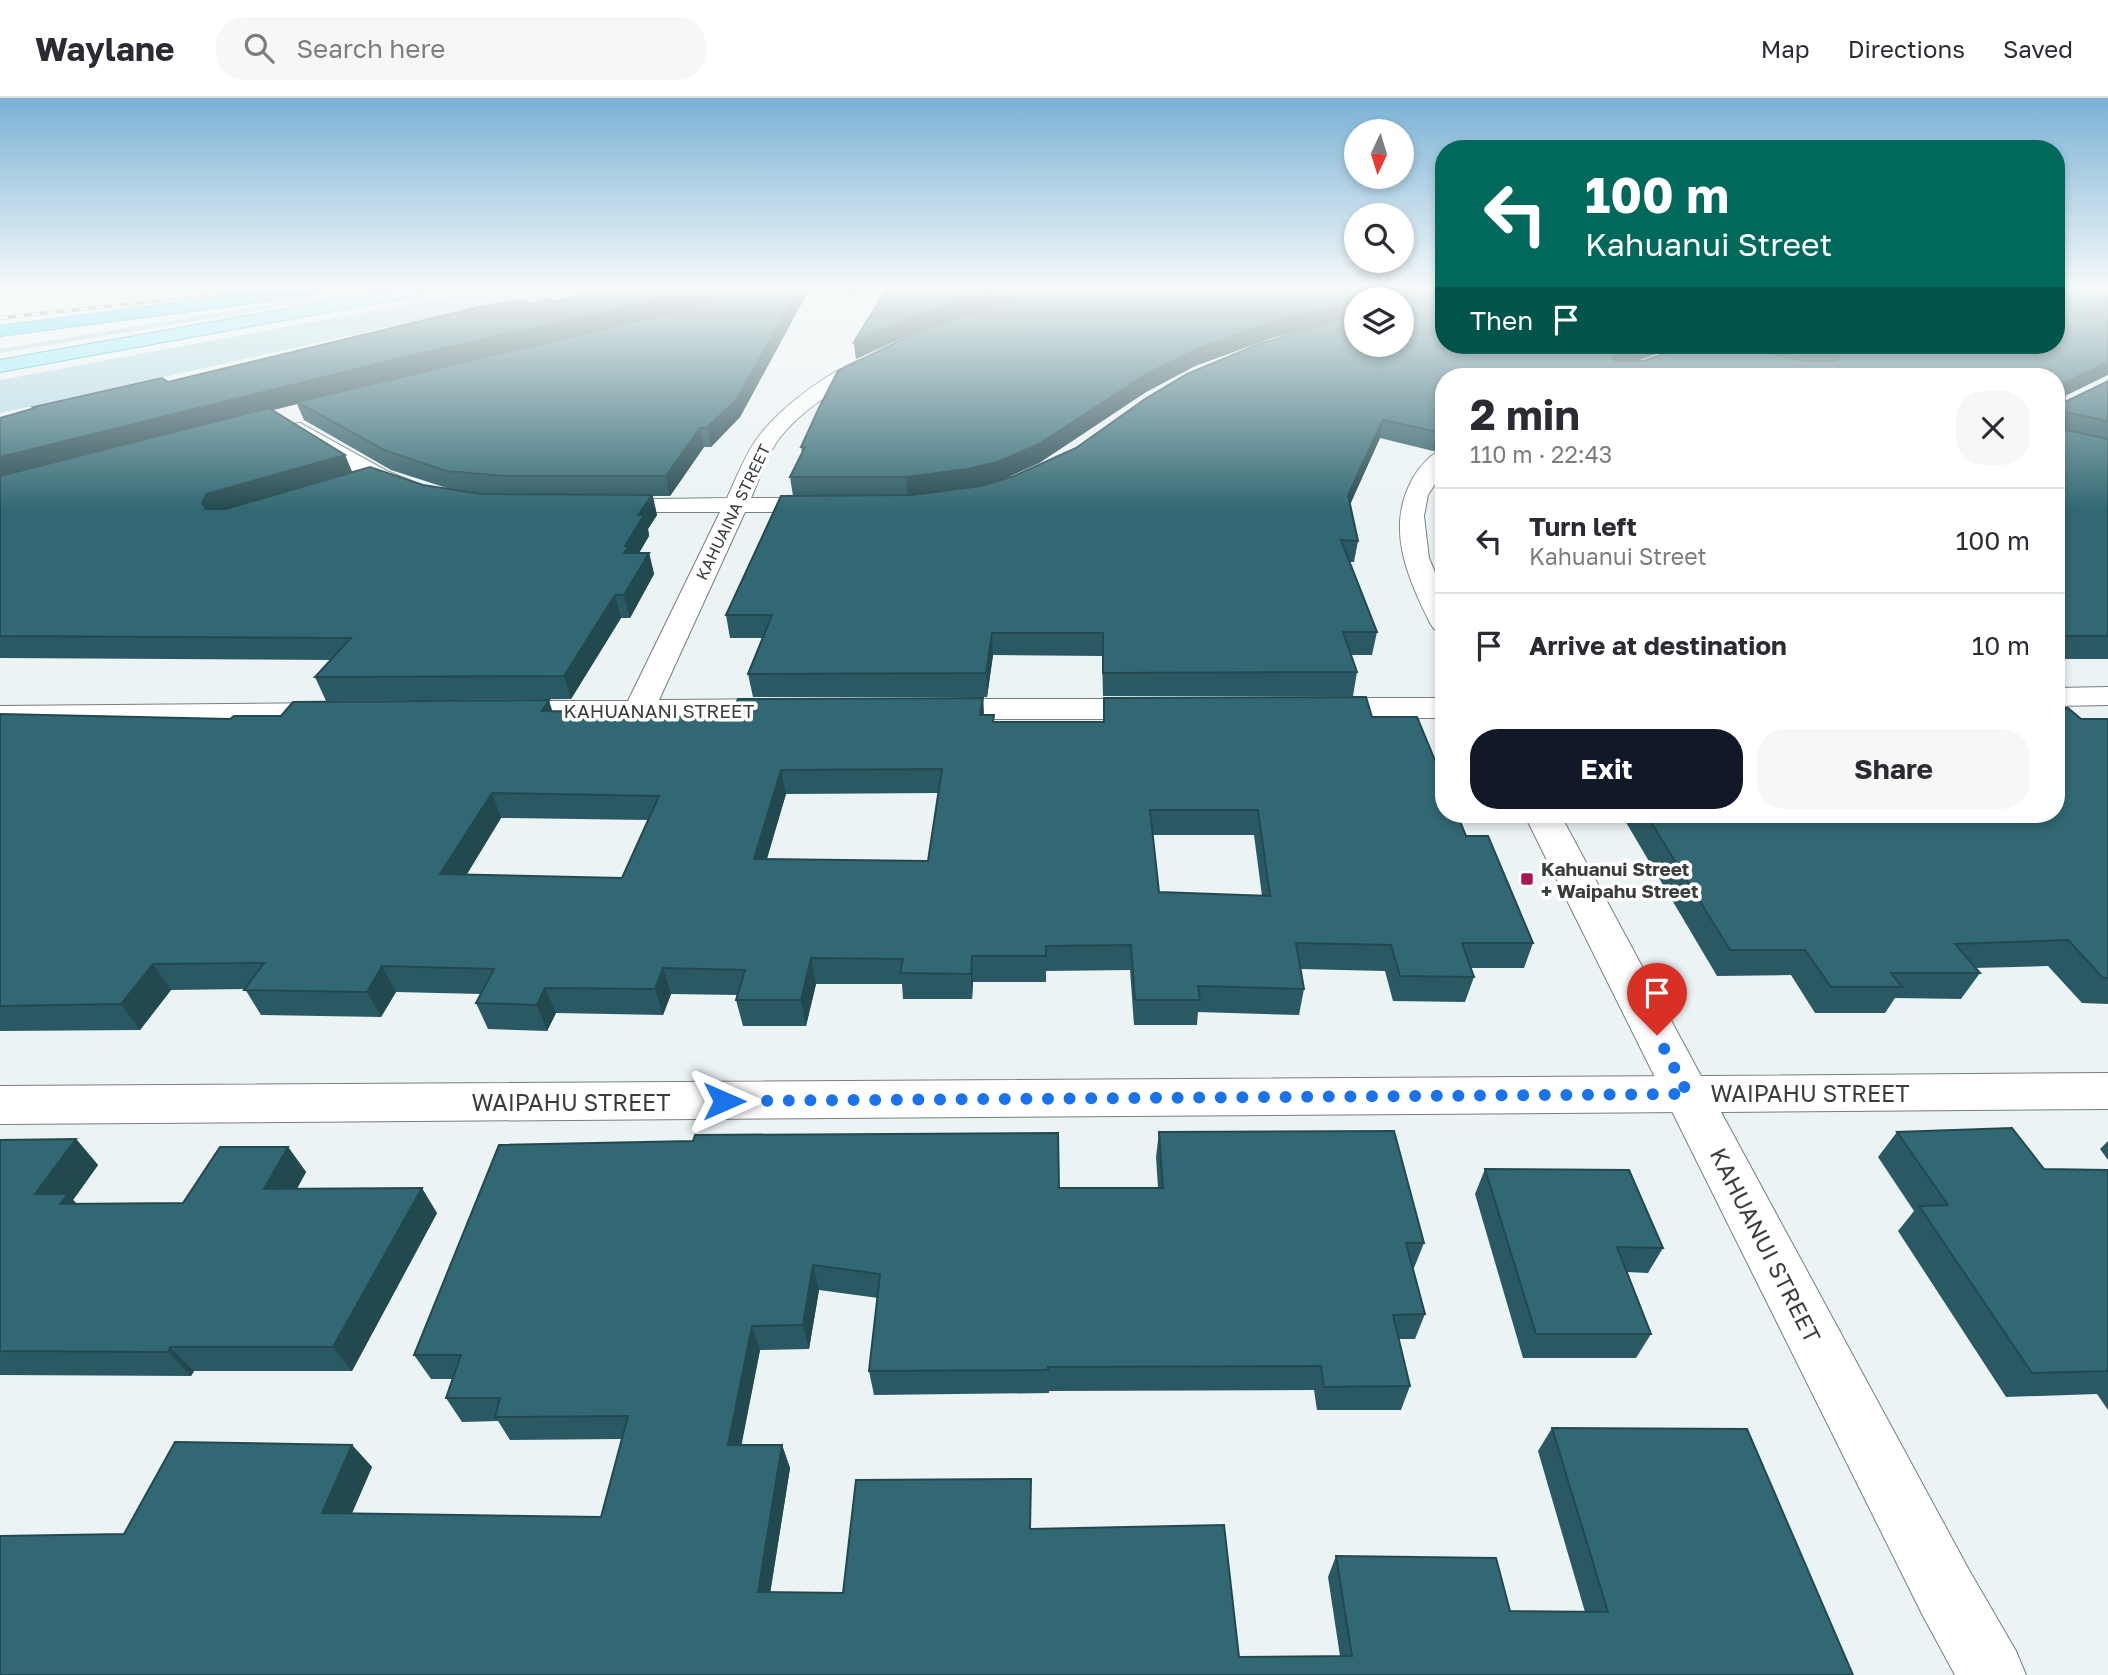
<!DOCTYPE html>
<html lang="en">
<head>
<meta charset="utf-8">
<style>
	:root { --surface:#fff; --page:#f7f7f7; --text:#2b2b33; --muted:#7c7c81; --line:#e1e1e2; --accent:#111827 }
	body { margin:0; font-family:"Golos Text",sans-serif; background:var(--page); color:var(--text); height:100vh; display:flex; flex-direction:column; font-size:26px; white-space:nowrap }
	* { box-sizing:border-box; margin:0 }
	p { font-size:23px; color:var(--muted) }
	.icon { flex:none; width:38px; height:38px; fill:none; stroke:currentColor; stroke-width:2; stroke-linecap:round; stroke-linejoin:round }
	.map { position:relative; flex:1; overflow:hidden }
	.drawer { position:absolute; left:1435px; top:270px; width:630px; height:455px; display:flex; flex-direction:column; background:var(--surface); border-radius:28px; box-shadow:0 4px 10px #0003 }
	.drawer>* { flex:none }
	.hud { position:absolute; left:1435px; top:42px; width:630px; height:214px; border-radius:28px; box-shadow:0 4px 10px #0003; background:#00695c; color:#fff; overflow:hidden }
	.needle { width:46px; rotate:184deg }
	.tools { position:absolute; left:1344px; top:21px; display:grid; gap:14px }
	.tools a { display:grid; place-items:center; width:70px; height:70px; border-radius:50%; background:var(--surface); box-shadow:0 4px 10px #0003; font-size:35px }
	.pin { position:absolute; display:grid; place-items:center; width:60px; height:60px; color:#fff; margin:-72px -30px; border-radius:50% 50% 50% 0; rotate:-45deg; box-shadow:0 0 7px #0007 }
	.pin .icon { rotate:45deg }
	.me { position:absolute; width:77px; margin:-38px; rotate:90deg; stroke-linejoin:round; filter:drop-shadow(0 0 5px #0008) }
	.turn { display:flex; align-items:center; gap:24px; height:147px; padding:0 35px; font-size:32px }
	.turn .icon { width:91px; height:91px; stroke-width:2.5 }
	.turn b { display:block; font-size:49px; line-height:60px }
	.then { display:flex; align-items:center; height:66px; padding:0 35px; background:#0003; gap:14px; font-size:26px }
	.round { display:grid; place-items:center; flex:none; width:74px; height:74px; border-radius:28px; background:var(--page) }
	.head { display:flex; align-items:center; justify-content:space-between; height:119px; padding:0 35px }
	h1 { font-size:42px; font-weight:700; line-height:52px }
	.button { display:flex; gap:14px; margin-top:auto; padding:14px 35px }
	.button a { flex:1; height:80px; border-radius:28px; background:var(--accent); color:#fff; font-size:28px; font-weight:700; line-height:80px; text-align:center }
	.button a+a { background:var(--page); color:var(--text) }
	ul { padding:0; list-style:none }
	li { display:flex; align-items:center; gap:21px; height:105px; padding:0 35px; border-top:2px solid var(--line) }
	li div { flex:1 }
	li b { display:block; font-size:26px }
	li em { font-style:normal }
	header { display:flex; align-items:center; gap:42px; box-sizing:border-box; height:98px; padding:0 35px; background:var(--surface); border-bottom:2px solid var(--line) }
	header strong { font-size:33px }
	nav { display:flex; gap:38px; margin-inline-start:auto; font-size:24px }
	.search { width:490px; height:63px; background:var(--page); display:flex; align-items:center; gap:18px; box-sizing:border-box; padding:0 24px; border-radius:28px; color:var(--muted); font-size:26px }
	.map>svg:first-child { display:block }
	.green { fill:#b0d7e0 }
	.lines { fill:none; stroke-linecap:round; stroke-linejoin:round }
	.street-casing { stroke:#777e80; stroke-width:2 }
	.secondary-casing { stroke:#777e80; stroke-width:2 }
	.primary-casing { stroke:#3fa3b6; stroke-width:2 }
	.highway-casing { stroke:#3fa3b6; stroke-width:2 }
	.street { fill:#fff; fill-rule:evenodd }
	.secondary { fill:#fff; fill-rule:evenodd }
	.primary { fill:#8ee9fa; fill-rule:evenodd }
	.highway { fill:#42daf6; fill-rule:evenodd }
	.rail-casing { stroke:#707576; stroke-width:3.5 }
	.rail { stroke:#fff; stroke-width:2.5; stroke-dasharray:8; stroke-linecap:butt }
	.wall { fill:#2b5963; fill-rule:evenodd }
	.shaded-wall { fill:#234950 }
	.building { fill:#326873; stroke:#234950; stroke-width:2; fill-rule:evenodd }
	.route { stroke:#1a73e8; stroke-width:12; stroke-dasharray:0 21.6 }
	.poi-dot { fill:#a81754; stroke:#fff; stroke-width:2.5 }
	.labels { text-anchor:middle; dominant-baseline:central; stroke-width:7; stroke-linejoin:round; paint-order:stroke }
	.far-street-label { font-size:16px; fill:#3a3d3e; stroke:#fff }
	.street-label { font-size:19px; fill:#3a3d3e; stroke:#fff }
	.poi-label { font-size:19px; font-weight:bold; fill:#3a3d3e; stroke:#fff; text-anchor:start }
	.near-street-label { font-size:23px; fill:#3a3d3e; stroke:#fff }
</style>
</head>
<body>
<header>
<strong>Waylane</strong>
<div class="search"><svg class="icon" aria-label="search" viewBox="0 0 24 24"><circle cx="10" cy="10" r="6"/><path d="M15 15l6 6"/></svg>Search here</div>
<nav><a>Map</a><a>Directions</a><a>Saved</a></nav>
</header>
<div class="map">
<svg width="2108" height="1577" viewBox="0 0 2108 1577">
	<rect width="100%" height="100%" fill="#ebf3f5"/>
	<path class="green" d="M 356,192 L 383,192 L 0,255 L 0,251 Z
		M 484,192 L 616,192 L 407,225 L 0,315 L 0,282 Z"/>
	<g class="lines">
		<defs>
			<path id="street" d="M 879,255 L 886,257 L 888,261 L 886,265 C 847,285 802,308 776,345 C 766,361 759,382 751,400 L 828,400 L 837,402 L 840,407 L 837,412 L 828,414 L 745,414 L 659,602 L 785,601 L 796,604 L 801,611 L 796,618 L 785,621 L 499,623 L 488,620 L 483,613 L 488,606 L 499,603 L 628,603 L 720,414 L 601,414 L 592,412 L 589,407 L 592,402 L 727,400 C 736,381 744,359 756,342 C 781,307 838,266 879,255 Z
				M 300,325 L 387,373 L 421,387 L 425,392 L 421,397 C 393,404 319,352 292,336 L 289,331 L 292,326 Z
				M 2108,589 L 2108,607 L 2056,608 L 2056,590 Z
				M 1318,600 L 1444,600 L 1444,620 L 1318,620 L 1307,617 L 1302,610 L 1307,603 Z
				M 930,601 L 1156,601 L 1167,604 L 1172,611 L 1167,618 L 1156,621 L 930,621 L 919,618 L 914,611 L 919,604 Z
				M 337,605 L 348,608 L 353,615 L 348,622 L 337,625 L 0,628 L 0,608 Z
				M 1688,978 L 1704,983 L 1711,996 L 1704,1009 L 1688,1014 L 0,1026 L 0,988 Z"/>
			<path id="secondary" d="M 1444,351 L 1444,372 L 1428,397 L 1424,418 L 1429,460 L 1444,496 L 1444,534 L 1434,531 L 1430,525 C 1407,478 1385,429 1413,380 C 1419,369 1431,355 1444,351 Z
				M 1524,716 L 1560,716 L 1701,978 L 2108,975 L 2108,1011 L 1721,1014 L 1969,1472 L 2016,1553 L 2026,1577 L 1955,1577 L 1923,1518 Z"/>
			<path id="primary" d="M 391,192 L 429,192 L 421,197 L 0,274 L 0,262 Z"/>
			<path id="highway" d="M 274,192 L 323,192 L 315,197 L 0,238 L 0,228 Z"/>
		</defs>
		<use href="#street" class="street-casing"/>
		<use href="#secondary" class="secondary-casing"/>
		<use href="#primary" class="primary-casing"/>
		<use href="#highway" class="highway-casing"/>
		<use href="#street" class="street"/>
		<use href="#secondary" class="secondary"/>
		<use href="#primary" class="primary"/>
		<use href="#highway" class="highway"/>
		<defs>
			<path id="rail" d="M 0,220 L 256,192"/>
		</defs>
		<use href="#rail" class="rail-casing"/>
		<use href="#rail" class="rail"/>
	</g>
	<path class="wall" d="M 742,192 L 809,192 L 740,319 L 711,349 L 704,349 L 670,398 L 653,398 L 657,417 L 648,431 L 649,438 L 639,455 L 649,455 L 654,476 L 630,520 L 621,520 L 571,601 L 326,603 L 315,579 L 331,562 L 0,560 L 0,320 L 34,311 L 33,309 L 168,284 L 529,206 ZM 297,306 L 304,322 L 391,372 L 450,391 L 352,374 L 345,357 L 272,312 Z
		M 847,192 L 860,192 L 856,197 Z
		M 886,192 L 1444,192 L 1444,247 L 1682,247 L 1635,263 L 1643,263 L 1690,247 L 2056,247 L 2108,192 L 2108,277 L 2065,298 L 2065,304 L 2108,283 L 2108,561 L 2056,561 L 2056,278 L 1444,278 L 1444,349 L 1433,353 L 1380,340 L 1350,406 L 1358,443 L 1354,464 L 1349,464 L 1377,534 L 1372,557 L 1351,557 L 1357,574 L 1353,598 L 1103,598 L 1102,558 L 993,557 L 987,599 L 753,599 L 748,576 L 763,540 L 730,540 L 726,517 L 793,398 L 790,379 L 802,355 L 801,349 L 999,206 L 915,234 L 856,261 L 854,244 ZM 1356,201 L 1402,201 L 1356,247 ZM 1323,227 L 1076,350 L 1014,378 L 999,383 L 1039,365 L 1146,294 L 1195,268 L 1275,239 Z
		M 1444,398 L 1444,420 L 1439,419 Z
		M 983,600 L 984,617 L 994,617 L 994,624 L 1103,624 L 1104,600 L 1372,619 L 1466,738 L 1533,845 L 1524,870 L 1471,870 L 1474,879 L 1465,904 L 1393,903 L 1385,873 L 1300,871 L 1304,891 L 1299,917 L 1198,914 L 1197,927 L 1134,927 L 1130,872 L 1046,873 L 1046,884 L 973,884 L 972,901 L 903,901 L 902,886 L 816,886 L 806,928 L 743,928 L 736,902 L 738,897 L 671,896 L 663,917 L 556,915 L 547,933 L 488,931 L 476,905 L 481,896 L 396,894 L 381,919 L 261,917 L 245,891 L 171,892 L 140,932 L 0,933 L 0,616 L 230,621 L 281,618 L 552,613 L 611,619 L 731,618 ZM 938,695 L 928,763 L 767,761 L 786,696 ZM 501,720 L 648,722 L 622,780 L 466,777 ZM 1152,737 L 1254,737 L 1262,798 L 1159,794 Z
		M 2081,621 L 2108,621 L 2108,906 L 2082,905 L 2048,868 L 1975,870 L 1980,875 L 1961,901 L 1895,900 L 1885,915 L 1815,915 L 1791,877 L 1717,878 L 1621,716 L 2056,716 Z
		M 1159,1034 L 1424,1145 L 1414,1170 L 1413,1170 L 1425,1216 L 1415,1241 L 1399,1241 L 1410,1288 L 1401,1312 L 1317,1312 L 1314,1292 L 1049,1293 L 1049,1295 L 874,1297 L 869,1273 L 878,1200 L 819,1192 L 809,1251 L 760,1252 L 741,1347 L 782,1347 L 790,1370 L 770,1495 L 843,1495 L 1031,1403 L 1031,1431 L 1239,1559 L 1340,1558 L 1328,1479 L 1336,1458 L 1510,1513 L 1585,1514 L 1538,1353 L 1552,1330 L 1853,1577 L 0,1577 L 124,1436 L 352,1347 L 372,1369 L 352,1415 L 601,1419 L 622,1341 L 510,1342 L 498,1323 L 462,1324 L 446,1300 L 453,1281 L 431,1281 L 414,1257 L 1059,1090 L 1158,1090 L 1156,1059 Z
		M 1897,1034 L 2044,1071 L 2108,1072 L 2108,1312 L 2097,1296 L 2006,1299 L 1898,1133 L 1914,1113 L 1878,1059 Z
		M 76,1041 L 98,1067 L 73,1102 L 77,1106 L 183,1105 L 288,1049 L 306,1074 L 297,1091 L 437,1115 L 352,1273 L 194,1273 L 191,1278 L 0,1277 L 0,1042 Z
		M 2108,1043 L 2108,1062 L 2100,1051 Z
		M 1485,1071 L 1663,1150 L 1648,1175 L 1627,1174 L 1651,1236 L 1636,1260 L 1523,1260 L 1475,1096 Z"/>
	<path class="shaded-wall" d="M 693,192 L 741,192 L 682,212 L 297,304 L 297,306 L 0,382 L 0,359 L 405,259 Z
		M 798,192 L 809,192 L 740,319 L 711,349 L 707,330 Z
		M 993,192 L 1058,192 L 1015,201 L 915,234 L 856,261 L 854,244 L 914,218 Z
		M 1404,192 L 1444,192 L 1444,194 L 1402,205 Z
		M 1356,203 L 1355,218 L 1275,239 L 1195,268 L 1146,294 L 1039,365 L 997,384 L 969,391 L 908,399 L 906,379 L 1146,276 L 1197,251 L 1276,223 Z
		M 1639,247 L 1682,247 L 1612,272 L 1612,261 L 1617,254 Z
		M 2108,264 L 2108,275 L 2107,277 L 2056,302 L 2064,285 Z
		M 1383,322 L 1380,340 L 1345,418 L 1348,397 Z
		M 700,330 L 704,349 L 670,398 L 666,378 Z
		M 1444,332 L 1444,349 L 1433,353 L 1437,334 Z
		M 345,357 L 353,376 L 212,425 L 202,405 L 206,396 Z
		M 652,397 L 657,417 L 648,431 L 649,438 L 633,465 L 624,455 L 625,448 L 638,417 Z
		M 649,455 L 654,476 L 630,520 L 624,497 Z
		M 615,497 L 621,520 L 571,601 L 564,578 Z
		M 992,535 L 993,557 L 987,599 L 986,575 Z
		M 983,600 L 984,624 L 980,617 Z
		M 549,602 L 556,625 L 542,613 Z
		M 781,672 L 786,696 L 759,786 L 754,761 Z
		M 492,695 L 501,720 L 452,801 L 440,776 Z
		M 972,858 L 973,884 L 972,901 L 971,876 Z
		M 811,860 L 816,886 L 806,928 L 801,902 Z
		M 153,866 L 171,892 L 140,932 L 121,906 Z
		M 382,868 L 396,894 L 381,919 L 367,894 Z
		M 663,870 L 671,896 L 663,917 L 655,891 Z
		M 545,890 L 556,915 L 547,933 L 537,907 Z
		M 76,1041 L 98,1067 L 73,1102 L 91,1121 L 35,1096 Z
		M 288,1049 L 306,1074 L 282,1116 L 264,1091 Z
		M 422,1090 L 437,1115 L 352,1273 L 333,1249 Z
		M 813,1167 L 819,1192 L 809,1251 L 803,1227 Z
		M 752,1228 L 760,1252 L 737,1370 L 728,1347 Z
		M 170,1249 L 194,1273 L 191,1278 L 168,1254 Z
		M 352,1347 L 372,1369 L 343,1436 L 322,1415 Z
		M 782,1347 L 790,1370 L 767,1515 L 758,1494 Z"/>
	<path class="building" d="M 602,192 L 693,192 L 679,197 L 405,259 L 0,359 L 0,320 L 35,310 L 33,309 L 162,280 L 168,284 L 483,208 L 523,203 L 529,206 L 549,201 L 554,204 Z
		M 742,192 L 798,192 L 737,301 L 707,330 L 700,330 L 666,378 L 506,378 L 446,373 L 384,352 L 297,304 L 692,210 Z
		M 886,192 L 993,192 L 914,218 L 854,244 Z
		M 1047,192 L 1404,192 L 1403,204 L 1444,194 L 1444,247 L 1639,247 L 1617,254 L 1612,261 L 1615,263 L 1643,263 L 1690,247 L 1737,247 L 1803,263 L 1836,263 L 1839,261 L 1834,254 L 1803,247 L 2056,247 L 2056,192 L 2108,192 L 2108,264 L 2064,285 L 2065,304 L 2108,283 L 2108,323 L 2065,314 L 2066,332 L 2108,341 L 2108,538 L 2056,538 L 2056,278 L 1444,278 L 1444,332 L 1437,334 L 1383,322 L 1348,397 L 1358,443 L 1341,442 L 1377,534 L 1343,534 L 1357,574 L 1103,575 L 1103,535 L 992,535 L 986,575 L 748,576 L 772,517 L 726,517 L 781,398 L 913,397 L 981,388 L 1014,378 L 1076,350 L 1145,301 L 1187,276 L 1259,246 L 1356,216 L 1356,247 L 1402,247 L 1402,201 L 1356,201 L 1356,203 L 1276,223 L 1197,251 L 1146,276 L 1039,346 L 997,364 L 968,371 L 906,379 L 790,379 L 805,349 L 801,349 L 819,310 L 838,273 L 915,235 L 1004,204 Z
		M 269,310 L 345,357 L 206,396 L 202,405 L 206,411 L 226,411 L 370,369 L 423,387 L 481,396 L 652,397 L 638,417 L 644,417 L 625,448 L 629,448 L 624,455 L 649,455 L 624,497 L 615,497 L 564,578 L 315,579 L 351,540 L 0,538 L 0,378 Z
		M 1366,599 L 1372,619 L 1417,619 L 1444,684 L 1444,716 L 1457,716 L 1466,738 L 1488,738 L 1533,845 L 1462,845 L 1474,879 L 1400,878 L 1391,847 L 1296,845 L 1304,891 L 1198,888 L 1200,902 L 1135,902 L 1131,847 L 1046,848 L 1046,858 L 972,858 L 971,876 L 900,875 L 903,861 L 811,860 L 801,902 L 736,902 L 745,872 L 663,870 L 655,891 L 545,890 L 537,907 L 476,905 L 494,871 L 382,868 L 367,894 L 244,892 L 264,865 L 153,866 L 121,906 L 0,908 L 0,616 L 230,621 L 234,618 L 281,618 L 293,604 L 549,602 L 542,613 L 609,614 L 606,619 L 731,618 L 738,601 L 983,600 L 980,617 L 994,617 L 993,624 L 1104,624 L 1104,600 ZM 942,671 L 928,763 L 754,761 L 781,672 ZM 492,695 L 659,698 L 622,780 L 440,776 ZM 1150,712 L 1258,712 L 1270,798 L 1159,794 Z
		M 2056,610 L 2068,610 L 2081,621 L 2108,621 L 2108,880 L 2103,880 L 2068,842 L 1955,846 L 1980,875 L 1891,875 L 1902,889 L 1831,889 L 1805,852 L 1730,852 L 1646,716 L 2056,716 Z
		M 2012,1030 L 2044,1071 L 2108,1072 L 2108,1273 L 2032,1275 L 1919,1108 L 1948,1107 L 1897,1034 Z
		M 1394,1033 L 1424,1145 L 1406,1145 L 1425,1216 L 1393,1217 L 1410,1288 L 1324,1289 L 1321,1268 L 1048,1269 L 1048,1272 L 869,1273 L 880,1176 L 813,1167 L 803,1227 L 752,1228 L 728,1347 L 782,1347 L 758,1494 L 843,1495 L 856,1382 L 1031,1381 L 1030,1431 L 1224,1427 L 1239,1559 L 1352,1558 L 1336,1458 L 1496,1460 L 1510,1513 L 1608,1514 L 1552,1330 L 1747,1331 L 1853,1577 L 0,1577 L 0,1438 L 124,1436 L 175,1344 L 352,1347 L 322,1415 L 601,1419 L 628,1318 L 495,1319 L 500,1300 L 446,1300 L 461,1257 L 414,1257 L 499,1047 L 693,1043 L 695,1037 L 1058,1035 L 1059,1090 L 1163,1090 L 1159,1034 Z
		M 76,1041 L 35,1096 L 68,1096 L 60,1106 L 183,1105 L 220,1049 L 288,1049 L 264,1091 L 422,1090 L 333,1249 L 170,1249 L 168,1254 L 0,1253 L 0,1042 Z
		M 1485,1071 L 1629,1072 L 1663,1150 L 1617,1149 L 1651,1236 L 1536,1236 Z"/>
	<linearGradient id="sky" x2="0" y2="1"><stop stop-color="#7ab1d5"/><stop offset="0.46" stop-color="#f6fafa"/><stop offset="1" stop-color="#f6fafa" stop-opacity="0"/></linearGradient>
	<rect width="2108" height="413" fill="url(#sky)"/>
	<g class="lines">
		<path class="route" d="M 724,1003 L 1688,996 L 1657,937"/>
	</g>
	<rect class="poi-dot" x="1520" y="774" width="14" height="14" rx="3.5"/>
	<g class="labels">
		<g class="far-street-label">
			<text transform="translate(733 414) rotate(-64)">KAHUAINA STREET</text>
		</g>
		<g class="street-label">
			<text x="659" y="612">KAHUANANI STREET</text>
		</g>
		<g class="poi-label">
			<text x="1541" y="770">Kahuanui Street<tspan x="1541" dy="22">+ Waipahu Street</tspan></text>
		</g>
		<g class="near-street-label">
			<text x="1810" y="995">WAIPAHU STREET</text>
			<text x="571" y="1004">WAIPAHU STREET</text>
			<text transform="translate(1766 1147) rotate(63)">KAHUANUI STREET</text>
		</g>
	</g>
</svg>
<div class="tools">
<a><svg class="needle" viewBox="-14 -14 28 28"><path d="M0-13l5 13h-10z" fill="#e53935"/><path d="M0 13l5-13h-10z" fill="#7c7c81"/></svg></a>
<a><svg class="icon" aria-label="search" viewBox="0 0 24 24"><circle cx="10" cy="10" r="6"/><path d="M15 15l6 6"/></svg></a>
<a><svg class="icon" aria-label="layers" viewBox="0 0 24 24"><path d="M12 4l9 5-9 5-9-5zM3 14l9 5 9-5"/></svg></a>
</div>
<div class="pin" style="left:1657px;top:937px;background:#d93025"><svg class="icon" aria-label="arrive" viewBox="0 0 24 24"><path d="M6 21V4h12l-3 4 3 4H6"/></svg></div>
<svg class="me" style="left:724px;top:1003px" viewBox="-20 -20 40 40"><path d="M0-17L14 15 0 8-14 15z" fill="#1a73e8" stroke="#fff" stroke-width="4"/></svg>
<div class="hud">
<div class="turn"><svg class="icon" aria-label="left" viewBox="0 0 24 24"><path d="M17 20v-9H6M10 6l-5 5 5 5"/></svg><div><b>100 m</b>Kahuanui Street</div></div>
<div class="then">Then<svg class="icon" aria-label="arrive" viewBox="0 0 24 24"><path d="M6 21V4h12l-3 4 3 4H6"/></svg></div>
</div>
<section class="drawer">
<div class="head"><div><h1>2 min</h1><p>110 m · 22:43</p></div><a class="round"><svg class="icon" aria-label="close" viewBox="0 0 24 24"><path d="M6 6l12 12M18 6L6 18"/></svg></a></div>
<ul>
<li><svg class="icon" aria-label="left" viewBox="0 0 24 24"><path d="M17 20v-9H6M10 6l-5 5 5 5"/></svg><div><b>Turn left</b><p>Kahuanui Street</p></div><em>100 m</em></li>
<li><svg class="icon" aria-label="arrive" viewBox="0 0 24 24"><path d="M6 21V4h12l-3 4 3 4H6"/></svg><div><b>Arrive at destination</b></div><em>10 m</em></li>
</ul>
<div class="button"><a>Exit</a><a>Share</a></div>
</section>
</div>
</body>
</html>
